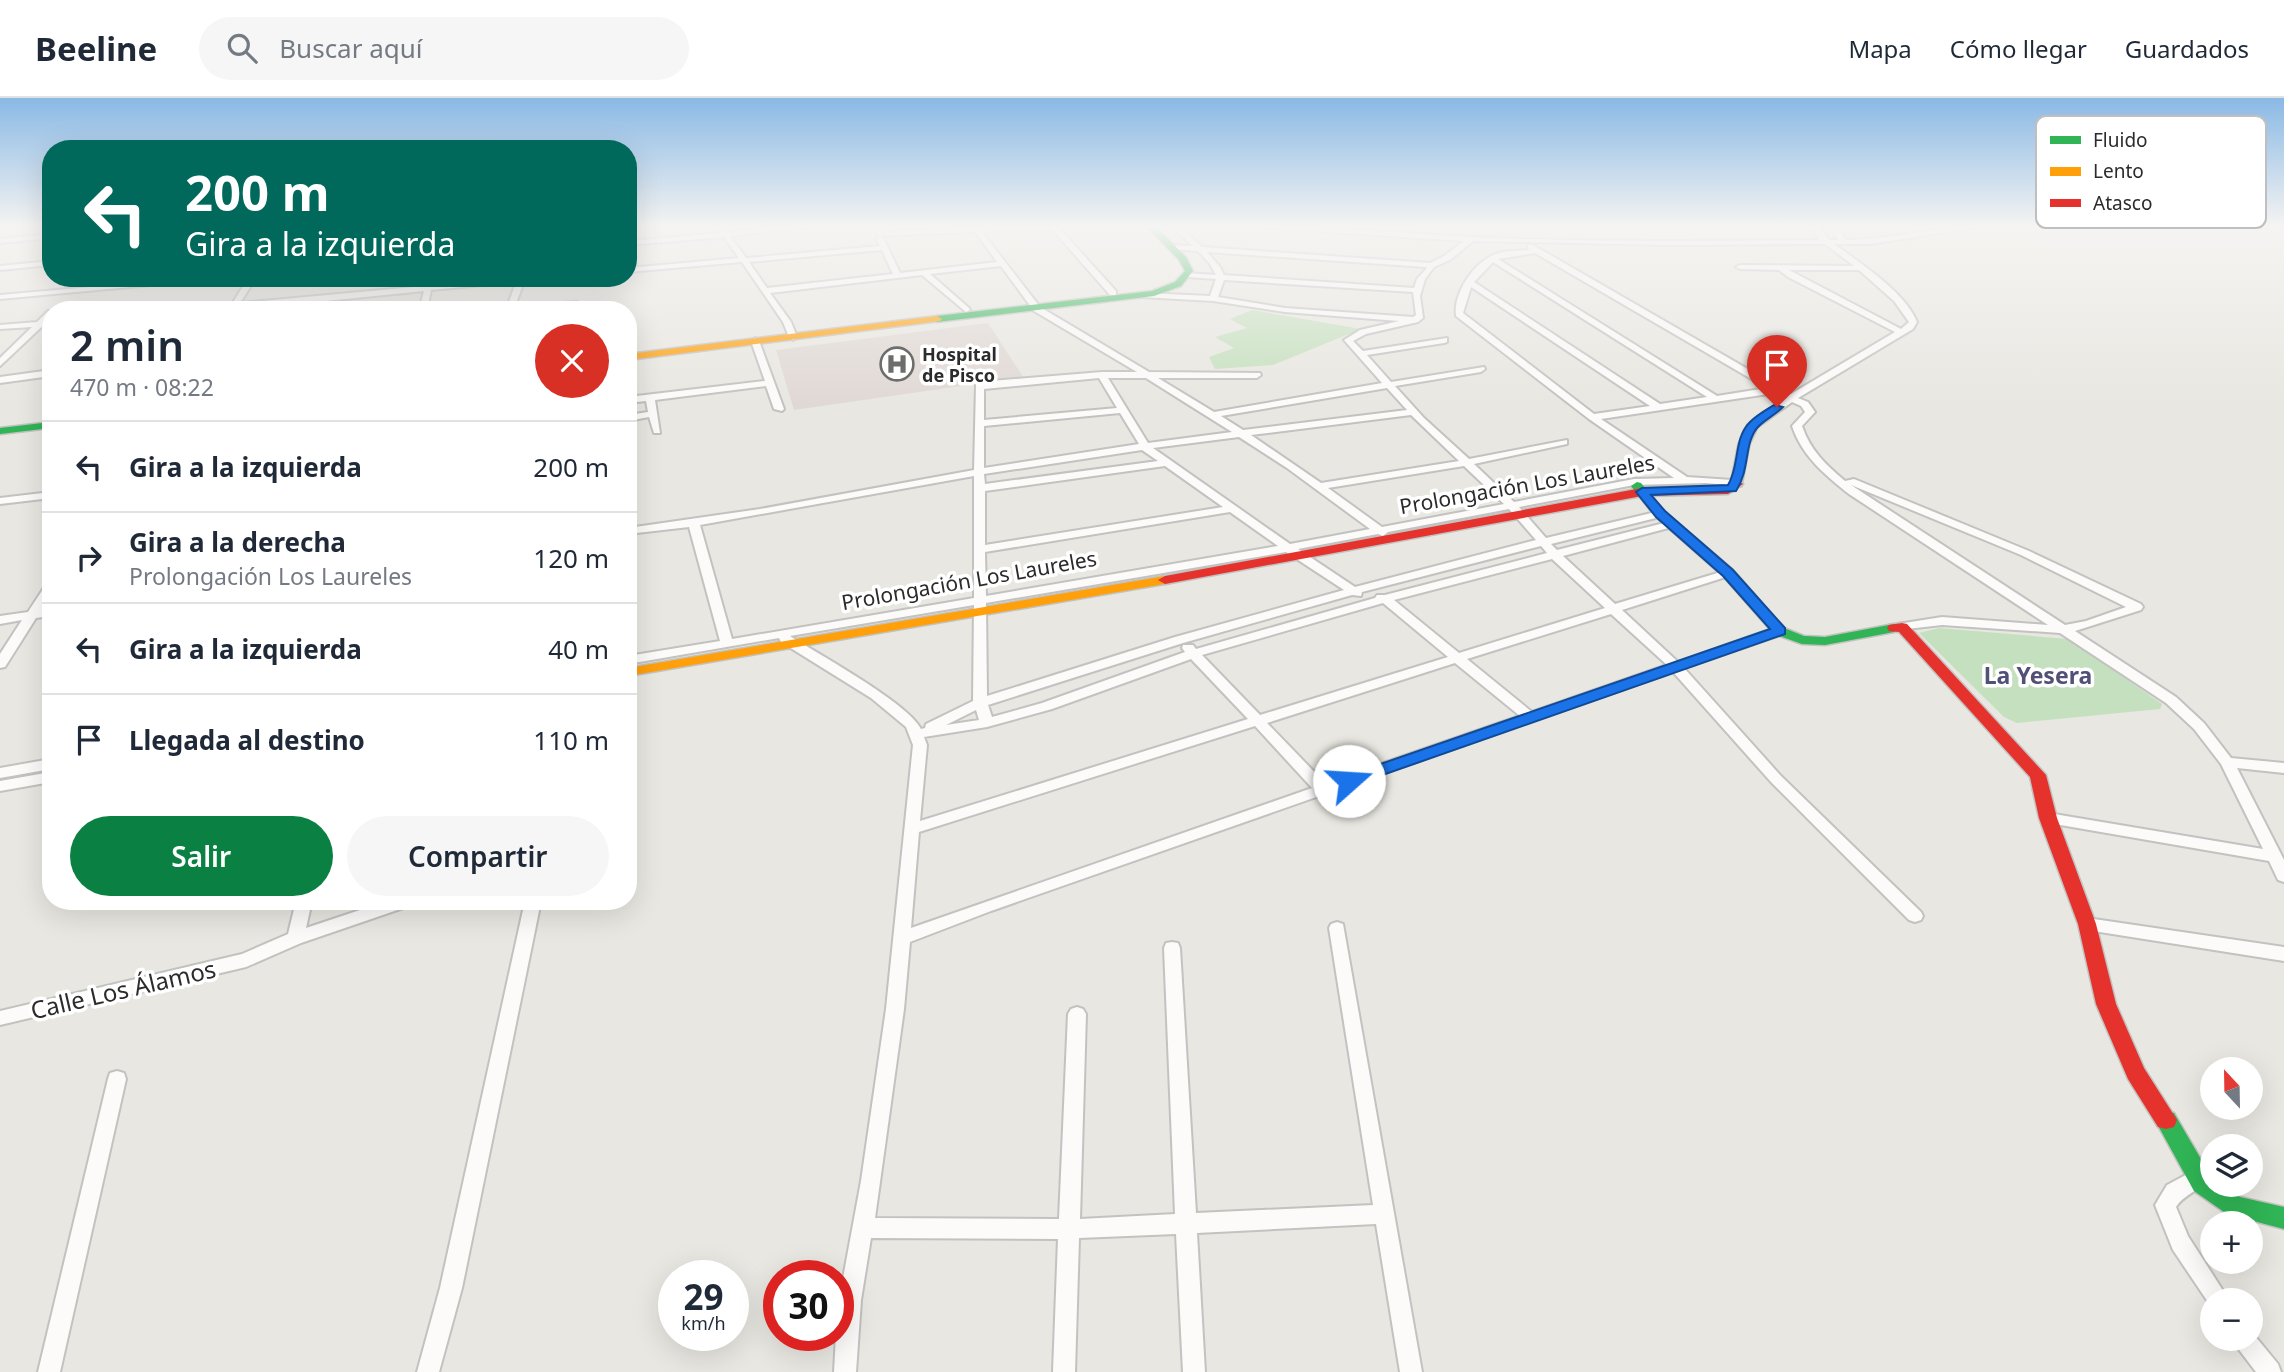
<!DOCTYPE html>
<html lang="es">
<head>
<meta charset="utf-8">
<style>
	:root { --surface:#fff; --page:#f6f6f7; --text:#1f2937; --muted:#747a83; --line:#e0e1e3; --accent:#0b8043 }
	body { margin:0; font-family:"Noto Sans",sans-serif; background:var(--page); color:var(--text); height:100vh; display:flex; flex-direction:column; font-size:26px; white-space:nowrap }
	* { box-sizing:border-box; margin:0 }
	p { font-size:23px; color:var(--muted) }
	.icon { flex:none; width:38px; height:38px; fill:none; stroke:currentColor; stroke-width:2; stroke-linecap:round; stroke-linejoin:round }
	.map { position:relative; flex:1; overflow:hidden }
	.details { position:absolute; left:42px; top:203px; width:595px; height:609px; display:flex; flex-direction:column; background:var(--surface); border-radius:28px; box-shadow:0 7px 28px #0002 }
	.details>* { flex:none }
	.guide { position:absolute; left:42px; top:42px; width:595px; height:147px; border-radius:28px; box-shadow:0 7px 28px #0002; background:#00695c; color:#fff; overflow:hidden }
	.needle { width:46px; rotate:338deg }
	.buttons { position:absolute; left:2200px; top:959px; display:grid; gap:14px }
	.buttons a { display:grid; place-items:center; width:63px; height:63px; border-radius:50%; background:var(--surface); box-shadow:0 7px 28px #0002; font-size:35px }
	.speed { position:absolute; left:658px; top:1162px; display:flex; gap:14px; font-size:35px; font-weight:700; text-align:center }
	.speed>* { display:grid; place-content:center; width:91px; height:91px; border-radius:50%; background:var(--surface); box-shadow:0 7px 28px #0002; line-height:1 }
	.speed small { font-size:18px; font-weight:400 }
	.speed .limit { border:10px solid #d22; background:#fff; color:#111 }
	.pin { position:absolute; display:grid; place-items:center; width:60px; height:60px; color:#fff; margin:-72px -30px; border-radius:50% 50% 50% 0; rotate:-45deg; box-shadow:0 0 7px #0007 }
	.pin .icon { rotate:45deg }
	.me { position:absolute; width:77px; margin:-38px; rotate:71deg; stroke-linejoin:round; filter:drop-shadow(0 0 5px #0008) }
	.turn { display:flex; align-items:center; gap:24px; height:147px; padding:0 28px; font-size:32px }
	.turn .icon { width:91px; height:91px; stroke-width:2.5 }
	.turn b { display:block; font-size:49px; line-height:60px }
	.round { display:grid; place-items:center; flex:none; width:74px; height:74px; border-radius:37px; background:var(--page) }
	.summary { display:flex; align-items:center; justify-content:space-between; height:119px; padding:0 28px }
	h1 { font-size:42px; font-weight:600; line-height:52px }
	.primary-button { display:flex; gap:14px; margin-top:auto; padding:14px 28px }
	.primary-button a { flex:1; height:80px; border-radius:42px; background:var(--accent); color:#fff; font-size:28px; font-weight:600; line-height:80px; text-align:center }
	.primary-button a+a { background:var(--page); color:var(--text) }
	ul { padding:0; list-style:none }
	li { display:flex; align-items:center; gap:21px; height:91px; padding:0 28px; border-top:2px solid var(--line) }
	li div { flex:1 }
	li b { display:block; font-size:26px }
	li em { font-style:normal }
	header { display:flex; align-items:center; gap:42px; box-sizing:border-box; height:98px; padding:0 35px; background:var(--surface); border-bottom:2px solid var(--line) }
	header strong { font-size:33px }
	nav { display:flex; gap:38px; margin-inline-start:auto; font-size:24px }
	.search { width:490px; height:63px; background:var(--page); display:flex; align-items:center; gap:18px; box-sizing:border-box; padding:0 24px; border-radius:38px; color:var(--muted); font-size:26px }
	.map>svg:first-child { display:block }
	.medical { fill:#e0d8d4 }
	.green { fill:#c5e0be }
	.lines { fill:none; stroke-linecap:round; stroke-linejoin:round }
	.street-casing { stroke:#c2c2c1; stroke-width:4 }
	.fast-casing { stroke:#c2c2c1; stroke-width:3 }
	.slow-casing { stroke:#c2c2c1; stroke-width:3 }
	.jam-casing { stroke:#c2c2c1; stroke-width:3 }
	.street { fill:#fcfbfa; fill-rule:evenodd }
	.fast { fill:#30b455; fill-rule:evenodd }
	.slow { fill:#ff9f0a; fill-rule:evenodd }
	.jam { fill:#e5322d; fill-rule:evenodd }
	.route { fill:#1a73e8; stroke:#114b97; stroke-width:2 }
	.labels { text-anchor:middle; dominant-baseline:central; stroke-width:7; stroke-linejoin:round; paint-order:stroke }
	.far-poi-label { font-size:18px; font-weight:bold; fill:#2b2b2b; stroke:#fff; text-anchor:start }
	.street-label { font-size:21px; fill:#2b2b2b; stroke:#fff }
	.neighbourhood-label { font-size:23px; font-weight:bold; fill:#515076; stroke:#fff }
	.near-street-label { font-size:24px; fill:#2b2b2b; stroke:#fff }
	.key { fill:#fff; stroke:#bfbfbf; stroke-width:2 }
	.key-label { font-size:19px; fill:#2b2b2b }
</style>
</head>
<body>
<header>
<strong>Beeline</strong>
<div class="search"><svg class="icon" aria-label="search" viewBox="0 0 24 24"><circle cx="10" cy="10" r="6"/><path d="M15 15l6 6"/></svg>Buscar aquí</div>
<nav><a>Mapa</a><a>Cómo llegar</a><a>Guardados</a></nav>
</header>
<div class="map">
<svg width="2284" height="1274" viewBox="0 0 2284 1274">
	<rect width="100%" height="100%" fill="#e8e7e1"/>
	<path class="medical" d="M 988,225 L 1023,279 L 794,312 L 776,252 Z"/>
	<path class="green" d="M 1252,212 L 1361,231 L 1273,267 L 1215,271 L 1209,259 L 1234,250 L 1215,239 L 1247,230 L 1230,221 Z
		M 1939,530 L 2068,541 L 2162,606 L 2160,611 L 2017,625 L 2004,619 L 1919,535 Z"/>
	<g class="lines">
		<defs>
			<path id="street" d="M 716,127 L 723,127 L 727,134 L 801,127 L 832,127 L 730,138 L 746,160 L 880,148 L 876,141 L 883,139 L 900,175 L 997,164 L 975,134 L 879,138 L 872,127 L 879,127 L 882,134 L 976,129 L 1095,127 L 1059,130 L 1116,193 L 1116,197 L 1110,197 L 1052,131 L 982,134 L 1040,209 L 1149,274 L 1260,275 L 1261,277 L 1257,280 L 1158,280 L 1214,314 L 1382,285 L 1344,242 L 1360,232 L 1399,223 L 1285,214 L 1213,203 L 1142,199 L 1141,197 L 1145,195 L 1210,198 L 1216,181 L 1187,179 L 1183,177 L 1187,175 L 1216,177 L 1210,166 L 1198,153 L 1169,151 L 1172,147 L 1193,148 L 1171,127 L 1178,127 L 1202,149 L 1430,165 L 1444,158 L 1464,143 L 1221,127 C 1311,127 1402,136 1491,140 C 1601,144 1711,143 1820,142 L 1810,127 L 1817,127 L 1829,142 L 1838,142 L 1829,127 L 1836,127 L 1846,142 C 1894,142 1942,127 1990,127 L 1871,146 L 1834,146 C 1860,165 1905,194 1917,224 L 1913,231 L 1798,300 L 1808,304 L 1815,314 L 1802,328 C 1810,352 1826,367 1845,383 L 1854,381 L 2029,453 L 2141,506 L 2143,509 L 2141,512 L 2075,533 L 2176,599 L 2204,625 L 2231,660 L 2284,665 L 2284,675 L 2237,670 L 2284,762 L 2284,784 L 2278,782 L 2269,763 L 2043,724 L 2040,720 L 2043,716 L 2048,715 L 2263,751 L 2221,666 L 2194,631 L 2166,605 L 2060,535 L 1942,527 L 1898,532 L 1896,529 L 1898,526 L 1942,519 L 2048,527 L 1849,396 C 1825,377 1802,358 1792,328 L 1805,314 L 1801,308 L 1792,304 L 1757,329 L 1749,346 L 1741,388 L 1705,385 L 1634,387 L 1519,409 L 1546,440 L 1660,413 L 1665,416 L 1664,418 L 1551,446 L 1557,452 L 1672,423 L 1676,424 L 1676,428 L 1563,458 L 1615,506 L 1724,473 L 1732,473 L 1732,477 L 1622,512 L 1678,564 L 1775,530 L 1783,530 L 1785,533 L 1783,536 L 1684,570 L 1781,678 L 1921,814 L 1923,818 L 1921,822 L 1915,824 L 1909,822 L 1771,684 L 1673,574 L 991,813 L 910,844 L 904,911 L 875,1120 L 1059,1121 L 1068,916 L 1071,911 L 1077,909 L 1083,911 L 1086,916 L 1080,1121 L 1175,1116 L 1164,850 L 1166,845 L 1172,844 L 1178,845 L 1180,850 L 1196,1115 L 1373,1107 L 1329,830 L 1331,826 L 1337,824 L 1343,826 L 1422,1274 L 1400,1274 L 1376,1126 L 1197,1135 L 1205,1274 L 1183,1274 L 1176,1136 L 1079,1140 L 1075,1274 L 1053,1274 L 1058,1141 L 871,1140 L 861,1202 L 856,1274 L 834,1274 L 836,1237 L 838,1237 L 839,1202 L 861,1083 L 886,911 L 913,647 L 906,629 L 871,600 L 781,544 L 779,540 L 628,566 L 628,558 L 720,543 L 689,429 L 628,436 L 628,430 L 760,411 L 974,372 L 976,287 L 991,283 L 1102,274 L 1137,274 L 1034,213 L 1001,168 L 930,176 L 969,210 L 970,212 L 966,214 L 922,177 L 770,195 L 791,224 L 797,239 L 793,242 L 789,239 L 783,224 L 742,164 L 628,174 L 628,170 L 739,160 L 724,139 L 628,147 L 628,143 L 721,135 ZM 1473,143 L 1671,147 L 1825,146 L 1854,168 L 1740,167 L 1736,169 L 1740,171 L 1779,172 L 1788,179 L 1895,234 L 1791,296 L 1533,147 L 1527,147 L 1529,152 C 1517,153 1502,152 1491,158 C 1472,168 1453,196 1456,218 L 1589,321 L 1674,380 L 1634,381 L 1514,404 L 1474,366 L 1567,346 L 1567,342 L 1469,361 L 1424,320 L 1395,288 L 1481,274 L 1485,271 L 1484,269 L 1391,284 L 1367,257 L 1444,245 L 1447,244 L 1447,240 L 1363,253 L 1353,243 L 1366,236 L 1418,224 L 1423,220 L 1420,198 L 1425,181 L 1434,169 L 1450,162 ZM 882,152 L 893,176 L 767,190 L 749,164 ZM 1207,154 L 1426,169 L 1427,170 L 1417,181 L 1414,190 L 1224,177 L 1220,169 ZM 1535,155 L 1767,290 L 1717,298 L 1498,161 ZM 1493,164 L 1707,299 L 1660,306 L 1474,184 ZM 1789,172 L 1859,172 L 1894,203 L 1909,224 L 1901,231 ZM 1224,182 L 1413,194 L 1416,217 L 1413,219 L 1285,210 L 1218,199 ZM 1471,189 L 1650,308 L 1594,316 L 1463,215 ZM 1099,280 L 1117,310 L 984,322 L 984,291 ZM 1108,280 L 1146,280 L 1232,334 L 1148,345 ZM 1387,290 L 1407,312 L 1243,332 L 1221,318 ZM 1775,295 L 1785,300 L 1748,327 L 1739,346 L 1732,382 L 1687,379 L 1601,321 ZM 1120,315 L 1139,346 L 984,370 L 984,328 ZM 1411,317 L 1459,363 L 1321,385 L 1251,337 ZM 1239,339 L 1287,370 L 1370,431 L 1290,446 L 1153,350 ZM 1142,352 L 1158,363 L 985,386 L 984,376 ZM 1165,368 L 1223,409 L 985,447 L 985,393 ZM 1464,368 L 1504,406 L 1382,429 L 1328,390 ZM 974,378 L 974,500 L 732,541 L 700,427 ZM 1851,387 L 2021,457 L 2126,509 L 2086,523 L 2065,527 ZM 1509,411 L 1536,442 L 1355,489 L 1298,451 L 1378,436 L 1383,438 L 1388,434 ZM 1230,414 L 1278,448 L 986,498 L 985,454 ZM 1541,448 L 1547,455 L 1385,497 L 1377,497 L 1375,500 L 1196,551 L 1193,547 L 1183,547 L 1182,550 L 1185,554 L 1042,605 L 992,619 L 988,607 L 1183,545 L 1352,497 L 1361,498 L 1362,494 ZM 1286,454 L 1344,492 L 1175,539 L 987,598 L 986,505 ZM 1552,461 L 1605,510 L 1459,555 L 1394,502 ZM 1383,505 L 1448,559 L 1260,617 L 1202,557 ZM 974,507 L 973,603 L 926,626 L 925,630 L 921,631 C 908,605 818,556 790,538 ZM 1611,516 L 1667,567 L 1532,614 L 1467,561 ZM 1191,561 L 1248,621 L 920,723 L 927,647 L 924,639 L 987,629 L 1052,611 ZM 1455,565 L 1520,618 L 1325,685 L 1267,625 ZM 976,612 L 979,622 L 946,627 ZM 1255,628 L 1312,690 L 911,830 L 919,734 Z
				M 51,136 L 51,140 L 0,145 L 0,141 Z
				M 51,163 L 51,167 L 0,172 L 0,168 Z
				M 193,180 L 227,180 L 0,201 L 0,197 Z
				M 248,180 L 256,180 L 240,205 L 425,188 L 428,180 L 434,182 L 433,188 L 512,180 L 543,180 L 524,184 L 515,208 L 577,204 L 581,206 L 582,212 L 574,212 L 573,209 L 506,212 L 516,184 L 431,192 L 427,212 L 419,212 L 424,193 L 236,212 L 191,212 L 232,206 Z
				M 48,213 L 51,213 L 51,220 L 0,268 L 0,260 L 32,229 L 0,231 L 0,227 L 37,224 Z
				M 755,240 L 759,243 L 784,311 L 782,313 L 774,311 L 766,288 L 655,302 L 660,335 L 654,335 L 649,319 L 628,323 L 628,317 L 648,314 L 646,303 L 628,305 L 628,299 L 765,283 L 751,243 Z
				M 51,272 L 51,278 L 0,285 L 0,279 Z
				M 628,369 L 634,370 L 635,372 L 628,375 Z
				M 51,394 L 51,400 L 0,406 L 0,400 Z
				M 51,484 L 51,498 L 42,512 L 51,510 L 51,518 L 36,520 L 5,569 L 0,570 L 0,556 L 22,522 L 0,526 L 0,518 L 28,514 L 47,485 Z
				M 51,661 L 51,671 L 0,680 L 0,670 Z
				M 51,674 L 51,684 L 0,693 L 0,683 Z
				M 296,803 L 312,803 L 306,830 L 387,803 L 414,803 L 412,807 L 301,845 L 246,869 L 0,927 L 0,913 L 242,856 L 288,836 Z
				M 525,803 L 541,803 L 462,1190 L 439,1274 L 417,1274 L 440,1190 Z
				M 2087,820 L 2284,849 L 2284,863 L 2087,832 L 2081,830 L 2079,826 L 2081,822 Z
				M 117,973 L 124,975 L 126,981 L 60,1274 L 38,1274 L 108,981 L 110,975 Z
				M 2197,1071 L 2204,1074 L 2207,1080 C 2201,1093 2184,1096 2176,1109 L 2188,1138 L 2229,1202 L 2212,1202 L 2212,1210 L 2173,1152 L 2155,1107 L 2167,1087 Z
				M 2250,1232 L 2278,1266 L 2281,1274 L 2256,1274 L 2237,1249 L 2234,1241 L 2250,1241 Z"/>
			<path id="fast" d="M 1145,127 L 1154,127 L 1186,159 L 1193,173 L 1181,188 L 1154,198 L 937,224 L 932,221 L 937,218 L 1152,193 L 1175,184 L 1185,173 L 1179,162 Z
				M 51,324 L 51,330 L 0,336 L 0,330 Z
				M 1637,384 L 1641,385 L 1664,413 L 1733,472 L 1784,530 L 1804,538 L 1825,539 L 1894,526 L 1901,530 L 1894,534 L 1825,547 L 1802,546 L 1774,536 L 1723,478 L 1656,419 L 1631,388 Z
				M 2166,1013 L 2174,1015 L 2212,1080 L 2212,1087 L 2222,1087 L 2240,1099 L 2284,1109 L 2284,1131 L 2227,1116 L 2194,1093 L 2155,1022 L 2158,1015 Z"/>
			<path id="slow" d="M 937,218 L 942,221 L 940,223 L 628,262 L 628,256 Z
				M 1165,478 L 1172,482 L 1170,485 L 628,578 L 628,570 Z"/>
			<path id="jam" d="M 1737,382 L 1743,386 L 1728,396 L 1642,398 L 1165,486 L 1158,482 L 1165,478 L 1642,390 L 1725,388 Z
				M 1902,525 L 1907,526 L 2046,677 L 2057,720 L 2096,826 L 2116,906 L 2144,970 L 2177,1022 L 2174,1029 L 2166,1031 L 2158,1029 L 2128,981 L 2096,906 L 2078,826 L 2039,720 L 2030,679 L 1899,534 L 1889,533 L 1887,530 L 1889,527 Z"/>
		</defs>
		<use href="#street" class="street-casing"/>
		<use href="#fast" class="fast-casing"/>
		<use href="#slow" class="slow-casing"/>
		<use href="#jam" class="jam-casing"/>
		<use href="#street" class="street"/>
		<use href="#fast" class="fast"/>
		<use href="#slow" class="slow"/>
		<use href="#jam" class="jam"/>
	</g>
	<linearGradient id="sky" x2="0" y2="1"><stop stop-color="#8ab9e5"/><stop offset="0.42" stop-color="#f5f4f2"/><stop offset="1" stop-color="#f5f4f2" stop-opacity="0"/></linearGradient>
	<rect width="2284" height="306" fill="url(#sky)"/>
	<path class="route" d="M 1774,307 L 1783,309 C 1775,317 1764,322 1757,330 C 1744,346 1750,372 1736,393 L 1651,397 L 1665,413 L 1733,472 L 1785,530 L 1785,536 L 1354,687 L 1343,687 L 1340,683 L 1343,679 L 1770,531 L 1723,478 L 1656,419 L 1636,394 L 1642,390 L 1728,387 C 1740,368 1733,341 1750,324 C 1757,317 1766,312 1774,307 Z"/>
	<defs>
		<symbol id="hospital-ring" viewBox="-11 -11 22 22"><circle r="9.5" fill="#fff" stroke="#6d6d6b" stroke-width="1.5"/><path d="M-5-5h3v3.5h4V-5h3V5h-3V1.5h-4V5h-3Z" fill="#6d6d6b"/></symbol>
	</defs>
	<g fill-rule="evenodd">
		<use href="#hospital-ring" x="878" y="247" width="38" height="38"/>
	</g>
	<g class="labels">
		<g class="far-poi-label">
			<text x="922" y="256">Hospital<tspan x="922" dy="21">de Pisco</tspan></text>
		</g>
		<g class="street-label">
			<text transform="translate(1527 386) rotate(-10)">Prolongación Los Laureles</text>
			<text transform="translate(969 482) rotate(-10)">Prolongación Los Laureles</text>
		</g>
		<g class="neighbourhood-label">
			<text x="2038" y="577">La Yesera</text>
		</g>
		<g class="near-street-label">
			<text transform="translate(123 891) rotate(-13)">Calle Los Álamos</text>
		</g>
	</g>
	<rect x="2036" y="18" width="230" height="112" rx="10" class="key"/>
	<rect x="2050" y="38" width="31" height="8" fill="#30b455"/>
	<rect x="2050" y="69" width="31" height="9" fill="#ff9f0a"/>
	<rect x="2050" y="101" width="31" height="8" fill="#e5322d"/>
	<g class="key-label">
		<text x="2093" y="49">Fluido</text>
		<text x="2093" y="80">Lento</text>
		<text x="2093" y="112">Atasco</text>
	</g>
</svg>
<div class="buttons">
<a><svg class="needle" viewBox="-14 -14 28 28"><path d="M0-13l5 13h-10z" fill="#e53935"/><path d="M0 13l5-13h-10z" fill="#747a83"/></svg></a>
<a><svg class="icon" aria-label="layers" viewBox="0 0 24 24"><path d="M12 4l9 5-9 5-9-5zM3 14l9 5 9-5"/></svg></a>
<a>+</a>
<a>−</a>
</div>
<div class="speed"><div>29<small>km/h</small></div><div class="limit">30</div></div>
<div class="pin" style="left:1777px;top:309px;background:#d93025"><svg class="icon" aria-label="arrive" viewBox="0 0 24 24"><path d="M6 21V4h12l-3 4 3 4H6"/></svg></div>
<svg class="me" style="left:1349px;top:683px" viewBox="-20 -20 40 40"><circle r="19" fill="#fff"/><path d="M0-13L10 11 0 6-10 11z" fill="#1a73e8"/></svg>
<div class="guide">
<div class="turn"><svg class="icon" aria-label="left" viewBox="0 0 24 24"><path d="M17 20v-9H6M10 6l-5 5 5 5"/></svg><div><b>200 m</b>Gira a la izquierda</div></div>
</div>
<section class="details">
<div class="summary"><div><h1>2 min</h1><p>470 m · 08:22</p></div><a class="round" style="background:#d93025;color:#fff"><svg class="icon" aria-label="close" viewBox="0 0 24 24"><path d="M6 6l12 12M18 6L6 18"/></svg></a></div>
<ul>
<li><svg class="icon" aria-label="left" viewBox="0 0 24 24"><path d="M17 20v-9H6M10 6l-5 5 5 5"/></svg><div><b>Gira a la izquierda</b></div><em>200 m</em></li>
<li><svg class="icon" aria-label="right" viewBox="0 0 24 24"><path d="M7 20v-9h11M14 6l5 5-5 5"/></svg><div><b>Gira a la derecha</b><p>Prolongación Los Laureles</p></div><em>120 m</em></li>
<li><svg class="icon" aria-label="left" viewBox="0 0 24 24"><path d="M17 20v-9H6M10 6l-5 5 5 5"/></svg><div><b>Gira a la izquierda</b></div><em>40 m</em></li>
<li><svg class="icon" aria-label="arrive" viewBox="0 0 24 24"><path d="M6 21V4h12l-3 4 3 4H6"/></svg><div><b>Llegada al destino</b></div><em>110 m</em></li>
</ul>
<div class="primary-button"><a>Salir</a><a>Compartir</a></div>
</section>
</div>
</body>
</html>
